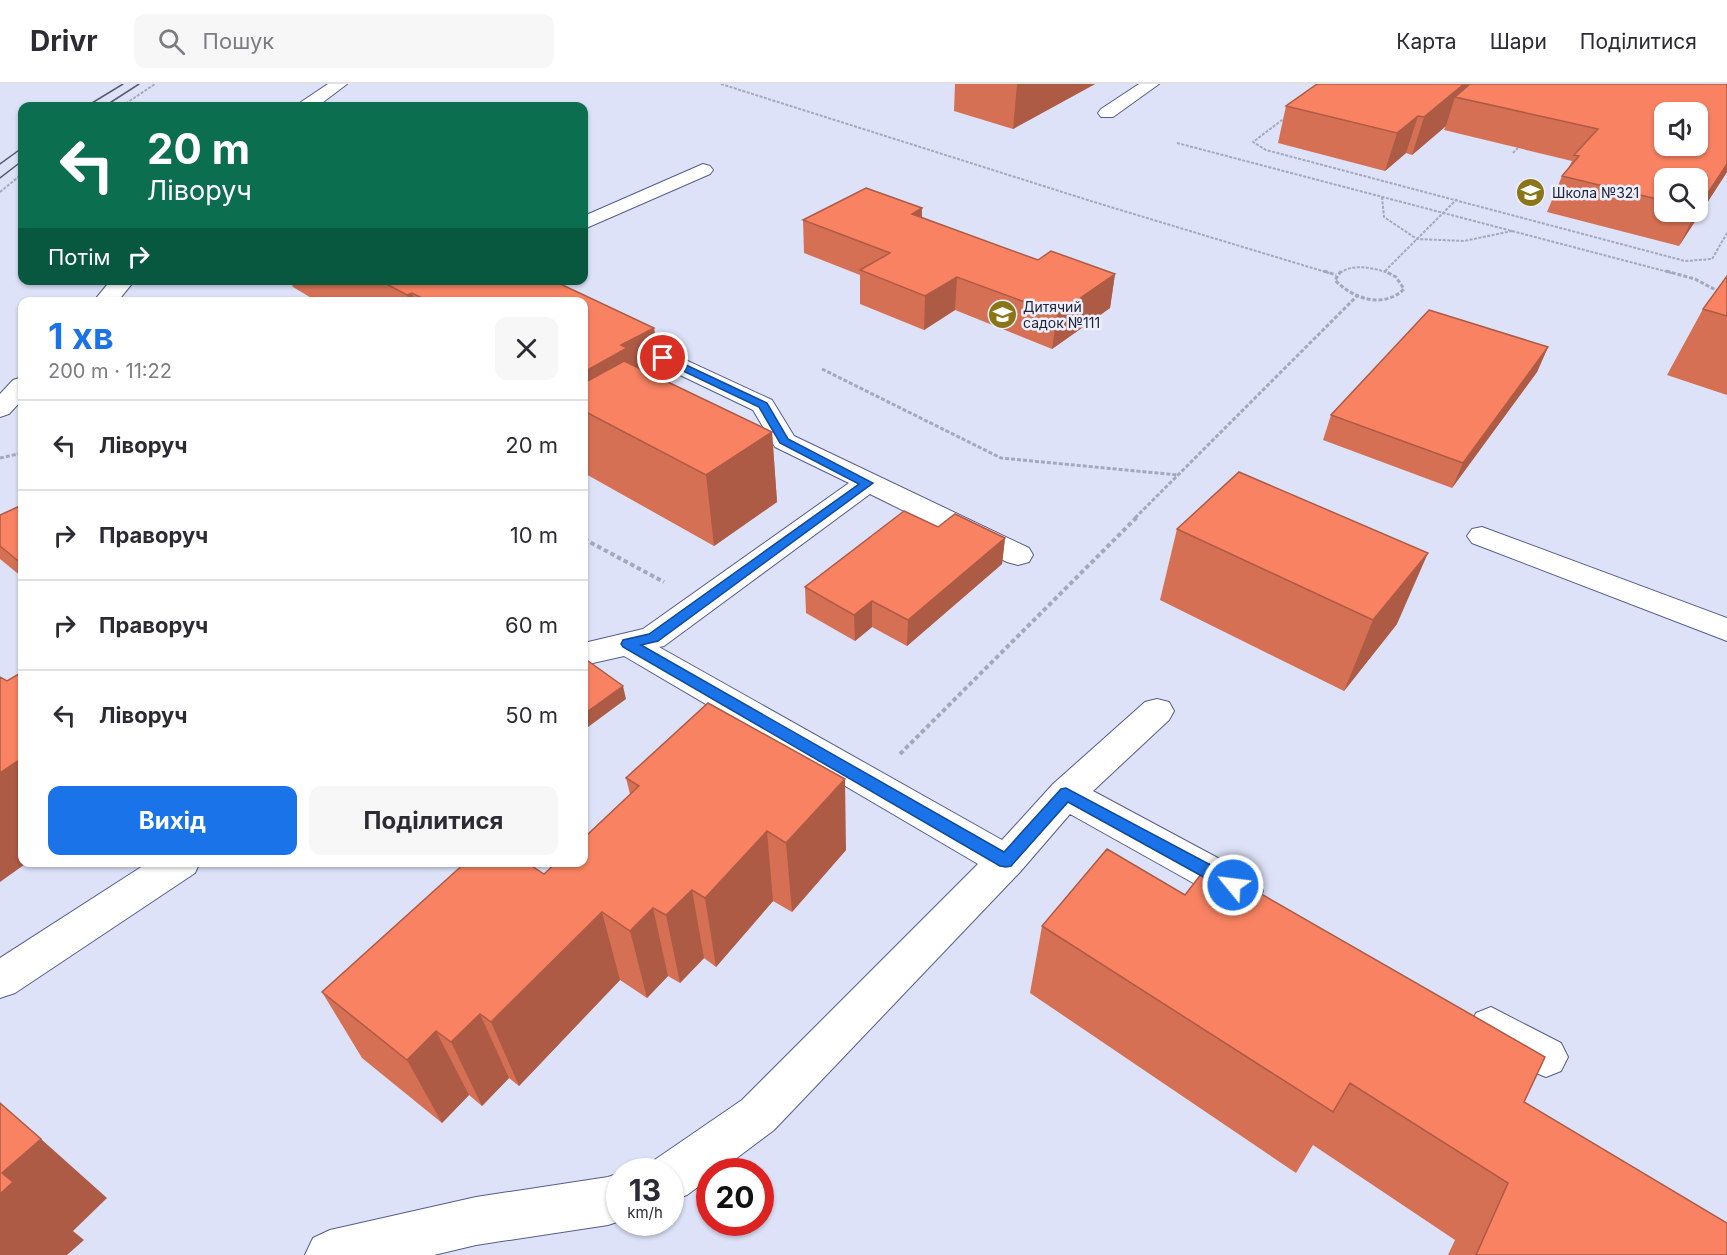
<!DOCTYPE html>
<html lang="uk">
<head>
<meta charset="utf-8">
<style>
	:root { --surface:#fff; --page:#f7f7f7; --text:#2b2b33; --muted:#7c7c81; --line:#e1e1e2; --accent:#1a73e8 }
	body { margin:0; font-family:Inter,sans-serif; background:var(--page); color:var(--text); height:100vh; display:flex; flex-direction:column; font-size:22px; white-space:nowrap }
	* { box-sizing:border-box; margin:0 }
	p { font-size:20px; color:var(--muted) }
	.icon { flex:none; width:33px; height:33px; fill:none; stroke:currentColor; stroke-width:2; stroke-linecap:round; stroke-linejoin:round }
	.map { position:relative; flex:1; overflow:hidden }
	.panel { position:absolute; left:18px; top:213px; width:570px; height:570px; display:flex; flex-direction:column; background:var(--surface); border-radius:12px; box-shadow:0 2px 4px #0004 }
	.panel>* { flex:none }
	.top-card { position:absolute; left:18px; top:18px; width:570px; height:183px; border-radius:12px; box-shadow:0 2px 4px #0004; background:#0b6e4f; color:#fff; overflow:hidden }
	.buttons { position:absolute; left:1654px; top:18px; display:grid; gap:12px }
	.buttons a { display:grid; place-items:center; width:54px; height:54px; border-radius:12px; background:var(--surface); box-shadow:0 2px 4px #0004; font-size:30px }
	.speed { position:absolute; left:606px; top:1074px; display:flex; gap:12px; font-size:30px; font-weight:700; text-align:center }
	.speed>* { display:grid; place-content:center; width:78px; height:78px; border-radius:50%; background:var(--surface); box-shadow:0 2px 4px #0004; line-height:1 }
	.speed small { font-size:15px; font-weight:400 }
	.speed .limit { border:9px solid #d22; background:#fff; color:#111 }
	.pin { position:absolute; display:grid; place-items:center; width:51px; height:51px; color:#fff; margin:-26px; border:3px solid #fff; border-radius:50%; box-shadow:0 2px 6px #0007 }
	.me { position:absolute; width:66px; margin:-33px; rotate:299deg; stroke-linejoin:round; filter:drop-shadow(0 0 4px #0008) }
	.turn { display:flex; align-items:center; gap:21px; height:126px; padding:0 30px; font-size:27px }
	.turn .icon { width:78px; height:78px; stroke-width:2.5 }
	.turn b { display:block; font-size:42px; line-height:51px }
	.then { display:flex; align-items:center; height:57px; padding:0 30px; background:#0003; gap:12px; font-size:22px }
	.round { display:grid; place-items:center; flex:none; width:63px; height:63px; border-radius:12px; background:var(--page) }
	.overview { display:flex; align-items:center; justify-content:space-between; height:102px; padding:0 30px }
	h1 { font-size:36px; font-weight:700; line-height:45px; color:var(--accent) }
	.primary-button { display:flex; gap:12px; margin-top:auto; padding:12px 30px }
	.primary-button a { flex:1; height:69px; border-radius:12px; background:var(--accent); color:#fff; font-size:24px; font-weight:700; line-height:69px; text-align:center }
	.primary-button a+a { background:var(--page); color:var(--text) }
	ul { padding:0; list-style:none }
	li { display:flex; align-items:center; gap:18px; height:90px; padding:0 30px; border-top:2px solid var(--line) }
	li div { flex:1 }
	li b { display:block; font-size:22px }
	li em { font-style:normal }
	header { display:flex; align-items:center; gap:36px; box-sizing:border-box; height:84px; padding:0 30px; background:var(--surface); border-bottom:2px solid var(--line) }
	header strong { font-size:28px }
	nav { display:flex; gap:33px; margin-inline-start:auto; font-size:21px }
	.search { width:420px; height:54px; background:var(--page); display:flex; align-items:center; gap:15px; box-sizing:border-box; padding:0 21px; border-radius:12px; color:var(--muted); font-size:22px }
	.map>svg:first-child { display:block }
	.lines { fill:none; stroke-linecap:round; stroke-linejoin:round }
	.minor-casing { stroke:#555d8d; stroke-width:2 }
	.path-far2 { stroke:#a4a8be; stroke-width:2; stroke-dasharray:3 1.5; stroke-linecap:butt }
	.path-far1 { stroke:#a4a8be; stroke-width:3; stroke-dasharray:4 2; stroke-linecap:butt }
	.path { stroke:#a4a8be; stroke-width:4; stroke-dasharray:4.5 3; stroke-linecap:butt }
	.minor { fill:#fff; fill-rule:evenodd }
	.tram { stroke:#575a70; stroke-width:1.5 }
	.wall { fill:#d57054; fill-rule:evenodd }
	.shaded-wall { fill:#ae5b45 }
	.building { fill:#f88262; stroke:#ae5b45; stroke-width:1.5; fill-rule:evenodd }
	.route { fill:#1a73e8; stroke:#114b97; stroke-width:1.5 }
	.labels { text-anchor:middle; dominant-baseline:central; stroke-width:5; stroke-linejoin:round; paint-order:stroke }
	.far-poi-label { font-size:14px; fill:#22253a; stroke:#edeffb; text-anchor:start }
</style>
</head>
<body>
<header>
<strong>Drivr</strong>
<div class="search"><svg class="icon" aria-label="search" viewBox="0 0 24 24"><circle cx="10" cy="10" r="6"/><path d="M15 15l6 6"/></svg>Пошук</div>
<nav><a>Карта</a><a>Шари</a><a>Поділитися</a></nav>
</header>
<div class="map">
<svg width="1727" height="1171" viewBox="0 0 1727 1171">
	<rect width="100%" height="100%" fill="#dde2f8"/>
	<g class="lines">
		<defs>
			<path id="minor" d="M 328,0 L 347,0 L 318,22 L 299,22 L 301,18 Z
				M 1139,0 L 1159,0 L 1113,33 L 1101,33 L 1098,29 L 1101,25 Z
				M 703,80 L 710,82 L 713,86 L 710,90 L 584,145 L 584,132 Z
				M 111,196 L 135,196 L 117,218 L 93,218 Z
				M 584,229 L 772,316 L 794,352 L 1029,464 L 1033,471 L 1029,478 L 1018,481 L 1007,478 L 870,410 L 664,562 L 659,563 L 1002,756 L 1053,700 L 1145,618 L 1157,615 L 1169,618 L 1174,627 L 1169,636 L 1093,707 L 1257,795 L 1263,807 L 1257,819 L 1243,823 L 1229,819 L 1070,730 L 1020,788 L 774,1046 L 718,1088 L 710,1088 L 710,1094 L 687,1111 L 670,1117 L 670,1088 L 649,1088 L 653,1077 L 742,1016 L 978,780 L 624,572 L 584,581 L 584,559 L 643,545 L 849,399 L 775,363 L 753,326 L 584,245 Z
				M 22,293 L 22,316 L 9,330 L 0,333 L 0,310 L 13,296 Z
				M 1482,443 L 1727,534 L 1727,557 L 1472,459 L 1467,452 L 1472,445 Z
				M 149,778 L 200,778 L 195,789 L 15,909 L 0,914 L 0,874 Z
				M 1491,923 L 1561,959 L 1568,973 L 1561,987 L 1546,993 L 1531,987 L 1476,957 L 1470,943 L 1476,929 Z
				M 620,1089 L 620,1137 L 608,1141 L 476,1161 L 434,1171 L 305,1171 L 313,1154 L 330,1146 L 476,1113 L 608,1093 Z"/>
		</defs>
		<use href="#minor" class="minor-casing"/>
		<path class="path-far2" d="M 721,0 L 1094,118 L 1329,189
			M 122,22 L 155,0
			M 1286,33 L 1253,58 L 1266,66 L 1685,177 L 1712,175 L 1727,149
			M 1177,59 L 1672,189
			M 1513,69 L 1518,64
			M 0,108 L 22,90
			M 1382,113 L 1384,133 L 1417,155 L 1464,157 L 1512,147
			M 1385,187 L 1457,115
			M 1340,189 C 1353,179 1374,184 1389,189"/>
		<path class="path-far1" d="M 1324,187 L 1336,191
			M 1341,187 L 1335,196 C 1353,215 1384,225 1404,205 L 1396,193 L 1385,187
			M 1666,187 L 1695,195 L 1727,212
			M 822,285 L 1001,374 L 1178,391
			M 0,374 L 22,369
			M 1135,434 L 1357,212"/>
		<path class="path" d="M 584,455 L 664,498
			M 900,670 L 1137,433"/>
		<use href="#minor" class="minor"/>
		<path class="tram" d="M 87,22 L 123,0
			M 105,22 L 139,0
			M 0,80 L 22,64
			M 0,94 L 22,77"/>
	</g>
	<path class="wall" d="M 955,0 L 1095,0 L 1013,45 L 954,27 Z
		M 1317,0 L 1727,0 L 1727,88 L 1679,162 L 1547,128 L 1562,92 L 1568,85 L 1572,77 L 1444,46 L 1446,42 L 1412,71 L 1406,69 L 1385,87 L 1278,59 L 1286,22 ZM 1665,94 L 1698,94 L 1698,128 L 1665,128 Z
		M 922,124 L 922,134 L 1038,176 L 1115,190 L 1110,224 L 1052,265 L 955,226 L 924,246 L 860,220 L 860,191 L 804,169 L 803,136 Z
		M 1727,192 L 1727,311 L 1667,291 L 1703,225 Z
		M 290,196 L 531,196 L 535,198 L 539,196 L 552,196 L 654,244 L 660,294 L 772,348 L 777,418 L 714,462 L 584,389 L 584,218 L 318,218 L 293,203 Z
		M 1548,263 L 1537,288 L 1452,404 L 1323,356 L 1331,331 Z
		M 22,421 L 22,493 L 0,475 L 0,431 Z
		M 938,443 L 1005,454 L 1002,480 L 907,562 L 872,543 L 855,557 L 806,529 L 805,503 Z
		M 1177,445 L 1397,540 L 1344,607 L 1160,516 Z
		M 626,694 L 846,766 L 792,828 L 773,817 L 716,883 L 704,874 L 680,899 L 668,892 L 647,914 L 620,896 L 519,1002 L 509,994 L 482,1022 L 469,1011 L 442,1039 L 362,974 L 322,908 L 544,790 L 630,710 Z
		M 1042,842 L 1524,1018 L 1727,1171 L 1448,1171 L 1455,1156 L 1313,1061 L 1296,1089 L 1030,909 Z"/>
	<path class="shaded-wall" d="M 1017,0 L 1095,0 L 1013,45 Z
		M 1464,0 L 1471,0 L 1455,13 L 1446,42 L 1412,71 L 1424,33 Z
		M 1418,32 L 1406,69 L 1385,87 L 1397,49 Z
		M 1727,80 L 1727,88 L 1679,162 L 1696,128 L 1698,128 L 1698,124 Z
		M 922,124 L 921,156 L 912,130 Z
		M 1115,190 L 1110,224 L 1052,265 L 1057,230 Z
		M 957,193 L 955,226 L 924,246 L 925,212 Z
		M 412,209 L 415,218 L 409,218 L 407,211 Z
		M 654,244 L 663,311 L 584,327 L 584,288 L 621,261 Z
		M 1548,263 L 1537,288 L 1452,404 L 1463,379 Z
		M 772,348 L 777,418 L 714,462 L 706,391 Z
		M 1005,454 L 1002,480 L 907,562 L 908,536 Z
		M 1428,469 L 1397,540 L 1344,607 L 1373,536 Z
		M 872,517 L 872,543 L 855,557 L 854,531 Z
		M 623,602 L 626,615 L 584,646 L 584,630 Z
		M 22,674 L 22,778 L 28,778 L 0,798 L 0,689 Z
		M 845,695 L 846,766 L 792,828 L 786,759 Z
		M 767,747 L 773,817 L 716,883 L 705,814 Z
		M 692,806 L 704,874 L 680,899 L 666,831 Z
		M 653,824 L 668,892 L 647,914 L 630,847 Z
		M 602,828 L 620,896 L 519,1002 L 491,938 Z
		M 480,930 L 509,994 L 482,1022 L 451,958 Z
		M 436,947 L 469,1011 L 442,1039 L 407,976 Z
		M 41,1055 L 107,1114 L 73,1147 L 84,1156 L 67,1171 L 0,1171 L 0,1110 L 2,1089 Z"/>
	<path class="building" d="M 1317,0 L 1464,0 L 1424,33 L 1418,32 L 1397,49 L 1286,22 Z
		M 1470,0 L 1727,0 L 1727,80 L 1698,124 L 1698,94 L 1665,94 L 1665,117 L 1562,92 L 1579,72 L 1574,71 L 1598,45 L 1455,13 ZM 1665,28 L 1698,28 L 1698,62 L 1665,62 Z
		M 866,104 L 922,124 L 912,130 L 1038,176 L 1051,167 L 1115,190 L 1057,230 L 957,193 L 925,212 L 860,186 L 890,169 L 803,136 Z
		M 1727,192 L 1727,232 L 1703,225 Z
		M 379,196 L 531,196 L 535,198 L 539,196 L 552,196 L 654,244 L 621,261 L 627,264 L 584,288 L 584,218 L 430,218 L 412,209 L 407,211 Z
		M 1429,226 L 1548,263 L 1463,379 L 1331,331 Z
		M 624,277 L 772,348 L 706,391 L 584,327 L 584,299 Z
		M 1239,388 L 1428,469 L 1373,536 L 1177,445 Z
		M 22,421 L 22,480 L 0,462 L 0,431 Z
		M 904,427 L 938,443 L 955,430 L 1005,454 L 908,536 L 872,517 L 854,531 L 805,503 Z
		M 584,574 L 623,602 L 584,630 Z
		M 22,588 L 22,674 L 0,689 L 0,593 L 7,597 Z
		M 708,619 L 845,695 L 786,759 L 767,747 L 705,814 L 692,806 L 666,831 L 653,824 L 630,847 L 602,828 L 491,938 L 480,930 L 451,958 L 436,947 L 407,976 L 322,908 L 466,778 L 526,778 L 544,790 L 557,778 L 584,778 L 584,754 L 639,702 L 626,694 Z
		M 1107,765 L 1185,811 L 1209,780 L 1545,973 L 1524,1018 L 1727,1139 L 1727,1171 L 1476,1171 L 1508,1099 L 1350,999 L 1333,1028 L 1042,842 Z
		M 0,1019 L 41,1055 L 2,1089 L 13,1098 L 0,1110 Z"/>
	<path class="route" d="M 660,272 L 667,272 L 767,319 L 788,355 L 873,399 L 658,557 L 641,561 L 1004,768 L 1061,705 L 1066,704 L 1239,796 L 1241,801 L 1239,806 L 1233,808 L 1227,806 L 1068,718 L 1011,782 L 1006,783 L 1000,782 L 623,563 L 621,560 L 623,556 L 649,550 L 859,400 L 780,359 L 759,323 L 660,276 Z"/>
	<defs>
		<symbol id="school-disc" viewBox="-11 -11 22 22"><circle r="9.5" fill="#8a7619" stroke="#edeffb"/><path d="M0-5L7-2L0 1L-7-2ZM-4 1L0 2.5L4 1V4Q0 6-4 4Z" fill="#fff"/></symbol>
	</defs>
	<g fill-rule="evenodd">
		<use href="#school-disc" x="1514" y="92" width="33" height="33"/>
		<use href="#school-disc" x="986" y="214" width="33" height="33"/>
	</g>
	<g class="labels">
		<g class="far-poi-label">
			<text x="1552" y="108">Школа №321</text>
			<text x="1023" y="222">Дитячий<tspan x="1023" dy="16">садок №111</tspan></text>
		</g>
	</g>
</svg>
<div class="buttons">
<a><svg class="icon" aria-label="sound" viewBox="0 0 24 24"><path d="M4 9h4l5-4v14l-5-4H4zM17 9q2 3 0 6"/></svg></a>
<a><svg class="icon" aria-label="search" viewBox="0 0 24 24"><circle cx="10" cy="10" r="6"/><path d="M15 15l6 6"/></svg></a>
</div>
<div class="speed"><div>13<small>km/h</small></div><div class="limit">20</div></div>
<div class="pin" style="left:663px;top:274px;background:#d93025"><svg class="icon" aria-label="arrive" viewBox="0 0 24 24"><path d="M6 21V4h12l-3 4 3 4H6"/></svg></div>
<svg class="me" style="left:1233px;top:801px" viewBox="-20 -20 40 40"><circle r="17" fill="#1a73e8" stroke="#fff" stroke-width="3"/><path d="M0-11L8 9 0 5-8 9z" fill="#fff"/></svg>
<div class="top-card">
<div class="turn"><svg class="icon" aria-label="left" viewBox="0 0 24 24"><path d="M17 20v-9H6M10 6l-5 5 5 5"/></svg><div><b>20 m</b>Ліворуч</div></div>
<div class="then">Потім<svg class="icon" aria-label="right" viewBox="0 0 24 24"><path d="M7 20v-9h11M14 6l5 5-5 5"/></svg></div>
</div>
<section class="panel">
<div class="overview"><div><h1>1 хв</h1><p>200 m · 11:22</p></div><a class="round"><svg class="icon" aria-label="close" viewBox="0 0 24 24"><path d="M6 6l12 12M18 6L6 18"/></svg></a></div>
<ul>
<li><svg class="icon" aria-label="left" viewBox="0 0 24 24"><path d="M17 20v-9H6M10 6l-5 5 5 5"/></svg><div><b>Ліворуч</b></div><em>20 m</em></li>
<li><svg class="icon" aria-label="right" viewBox="0 0 24 24"><path d="M7 20v-9h11M14 6l5 5-5 5"/></svg><div><b>Праворуч</b></div><em>10 m</em></li>
<li><svg class="icon" aria-label="right" viewBox="0 0 24 24"><path d="M7 20v-9h11M14 6l5 5-5 5"/></svg><div><b>Праворуч</b></div><em>60 m</em></li>
<li><svg class="icon" aria-label="left" viewBox="0 0 24 24"><path d="M17 20v-9H6M10 6l-5 5 5 5"/></svg><div><b>Ліворуч</b></div><em>50 m</em></li>
</ul>
<div class="primary-button"><a>Вихід</a><a>Поділитися</a></div>
</section>
</div>
</body>
</html>
